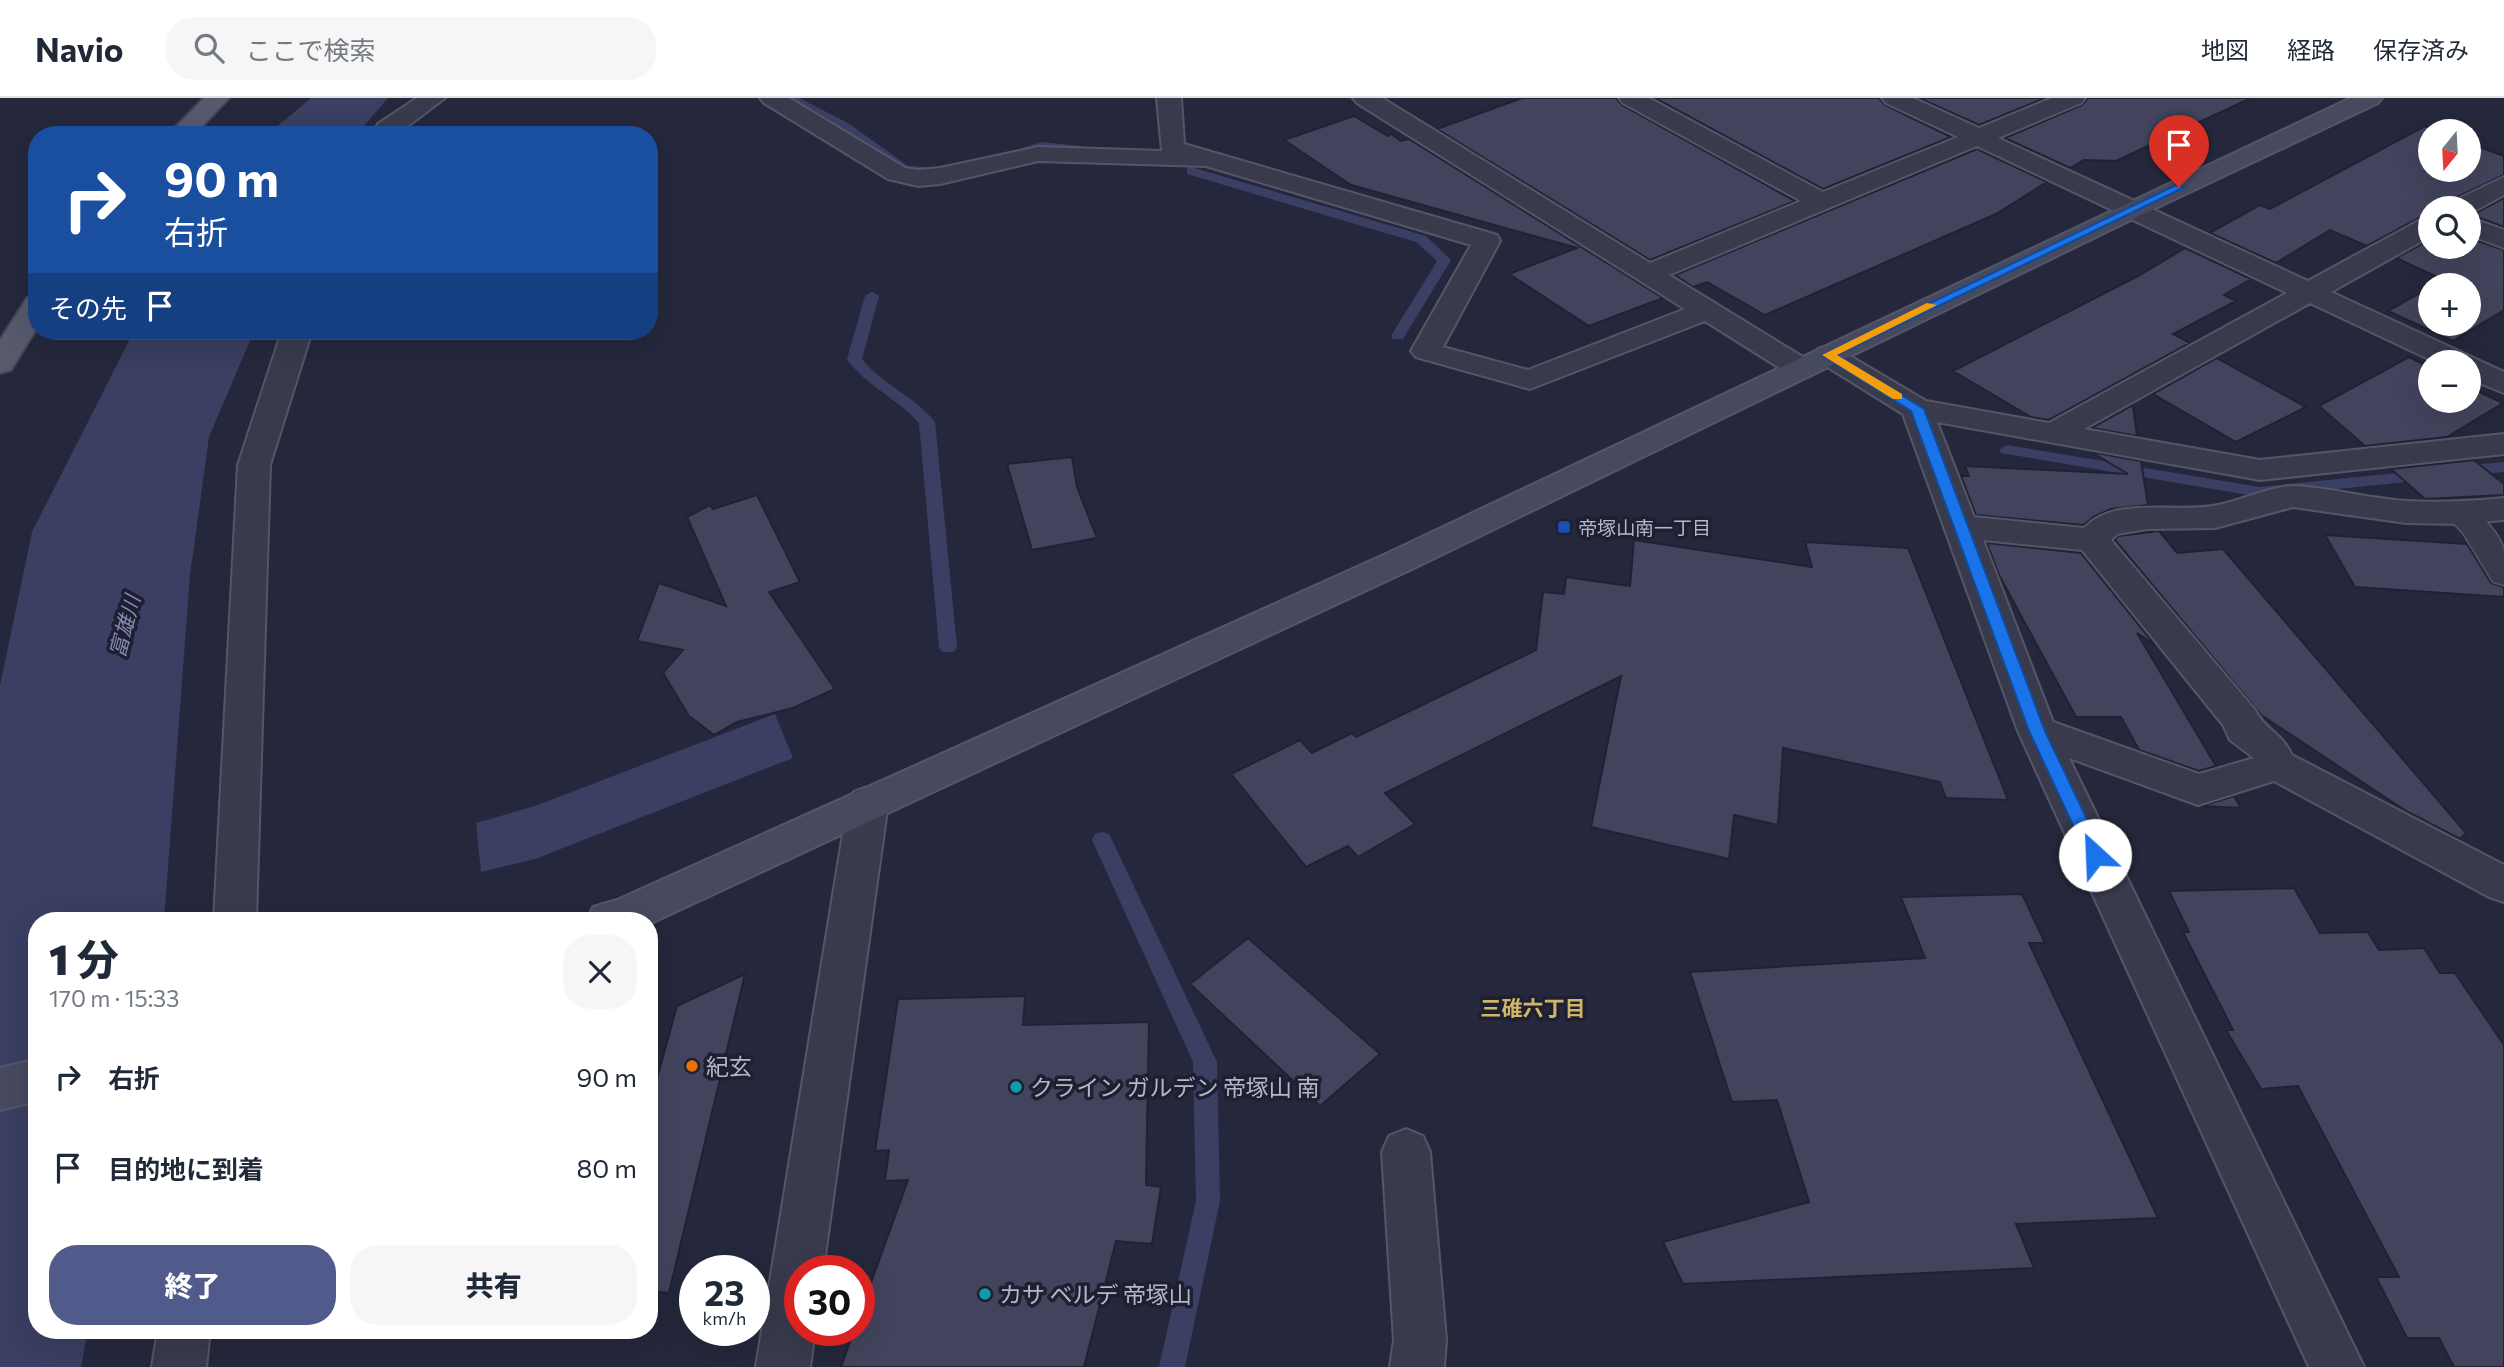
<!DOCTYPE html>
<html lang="ja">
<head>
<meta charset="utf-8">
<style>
	:root { --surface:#fff; --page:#f6f6f7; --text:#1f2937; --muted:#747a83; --line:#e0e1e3; --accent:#515b8b }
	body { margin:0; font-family:Commissioner,"Noto Sans JP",sans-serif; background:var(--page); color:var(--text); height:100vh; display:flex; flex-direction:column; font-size:26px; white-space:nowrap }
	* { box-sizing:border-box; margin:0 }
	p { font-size:23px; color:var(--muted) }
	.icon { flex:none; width:38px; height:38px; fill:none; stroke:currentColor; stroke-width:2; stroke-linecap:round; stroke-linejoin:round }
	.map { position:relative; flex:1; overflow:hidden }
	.details { position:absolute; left:28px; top:814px; width:630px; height:427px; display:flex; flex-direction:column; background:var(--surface); border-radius:28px; box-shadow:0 7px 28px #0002 }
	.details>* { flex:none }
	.hud { position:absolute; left:28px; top:28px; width:630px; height:214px; border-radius:28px; box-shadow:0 7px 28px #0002; background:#1a4fa0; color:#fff; overflow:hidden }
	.needle { width:46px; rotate:198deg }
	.controls { position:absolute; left:2418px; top:21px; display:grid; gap:14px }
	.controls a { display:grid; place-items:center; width:63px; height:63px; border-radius:50%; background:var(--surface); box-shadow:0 7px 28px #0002; font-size:35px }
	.speed { position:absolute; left:679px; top:1157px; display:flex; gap:14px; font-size:35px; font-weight:700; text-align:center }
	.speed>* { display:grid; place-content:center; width:91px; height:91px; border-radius:50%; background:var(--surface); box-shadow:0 7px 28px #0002; line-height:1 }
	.speed small { font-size:18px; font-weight:400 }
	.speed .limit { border:10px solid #d22; background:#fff; color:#111 }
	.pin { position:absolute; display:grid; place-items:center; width:60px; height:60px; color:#fff; margin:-72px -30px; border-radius:50% 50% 50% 0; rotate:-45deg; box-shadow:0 0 7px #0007 }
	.pin .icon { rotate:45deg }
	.me { position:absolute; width:77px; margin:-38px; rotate:335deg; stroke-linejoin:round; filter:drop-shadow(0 0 5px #0008) }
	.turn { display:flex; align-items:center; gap:24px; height:147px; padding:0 21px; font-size:32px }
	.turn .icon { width:91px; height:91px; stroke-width:2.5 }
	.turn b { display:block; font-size:49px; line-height:60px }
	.then { display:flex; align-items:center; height:66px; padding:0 21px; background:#0003; gap:14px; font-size:26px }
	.round { display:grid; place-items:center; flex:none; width:74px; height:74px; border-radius:28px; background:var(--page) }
	.head { display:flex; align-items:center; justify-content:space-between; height:119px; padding:0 21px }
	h1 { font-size:42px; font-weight:800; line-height:52px }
	.primary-button { display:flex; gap:14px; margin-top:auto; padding:14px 21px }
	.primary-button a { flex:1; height:80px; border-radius:28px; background:var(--accent); color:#fff; font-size:28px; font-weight:800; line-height:80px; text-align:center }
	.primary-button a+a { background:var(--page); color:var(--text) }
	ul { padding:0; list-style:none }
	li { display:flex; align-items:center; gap:21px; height:91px; padding:0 21px }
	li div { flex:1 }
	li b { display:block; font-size:26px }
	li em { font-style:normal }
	header { display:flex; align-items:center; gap:42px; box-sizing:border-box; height:98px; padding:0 35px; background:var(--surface); border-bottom:2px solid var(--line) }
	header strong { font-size:33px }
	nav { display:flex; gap:38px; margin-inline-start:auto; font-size:24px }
	.search { width:490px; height:63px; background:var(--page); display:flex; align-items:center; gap:18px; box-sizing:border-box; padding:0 24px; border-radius:28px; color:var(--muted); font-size:26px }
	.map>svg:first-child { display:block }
	.water { fill:#3a3f63 }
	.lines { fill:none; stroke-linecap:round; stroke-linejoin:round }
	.stream { fill:#3a3f63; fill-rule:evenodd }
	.building { fill:#41445c; stroke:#202234; stroke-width:2 }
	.lane-casing { stroke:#545668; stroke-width:3 }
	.street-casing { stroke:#545668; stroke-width:4 }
	.secondary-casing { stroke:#545668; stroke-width:4 }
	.primary-casing { stroke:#424456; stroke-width:4 }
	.lane { fill:#393b4d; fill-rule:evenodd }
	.street { fill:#393b4d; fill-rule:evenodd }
	.secondary { fill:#47495f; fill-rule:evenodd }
	.primary { fill:#575a6d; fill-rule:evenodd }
	.route { fill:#1a73e8; stroke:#114b97; stroke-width:2 }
	.slow { fill:#f59e0b }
	.transit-dot { fill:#1a4fb4; stroke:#1e2032; stroke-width:2.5 }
	.food-dot { fill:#e8710a; stroke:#1e2032; stroke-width:2.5 }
	.culture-dot { fill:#0f9aa8; stroke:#1e2032; stroke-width:2.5 }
	.labels { text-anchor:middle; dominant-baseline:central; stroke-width:7; stroke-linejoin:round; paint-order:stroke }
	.poi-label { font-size:19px; fill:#b5b6c8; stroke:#1e2032; text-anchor:start }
	.water-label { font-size:21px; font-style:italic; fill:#858bb2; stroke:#1e2032 }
	.neighbourhood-label { font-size:21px; font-weight:bold; fill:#cfb469; stroke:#1e2032 }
	.near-poi-label { font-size:23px; fill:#b5b6c8; stroke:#1e2032; text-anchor:start }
</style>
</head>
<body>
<header>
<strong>Navio</strong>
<div class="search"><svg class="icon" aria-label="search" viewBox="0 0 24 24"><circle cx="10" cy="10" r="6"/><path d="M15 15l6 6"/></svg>ここで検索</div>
<nav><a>地図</a><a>経路</a><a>保存済み</a></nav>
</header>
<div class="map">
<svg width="2504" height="1269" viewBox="0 0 2504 1269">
	<rect width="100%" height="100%" fill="#25283c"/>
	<path class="water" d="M 311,0 L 388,0 L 356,37 L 267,37 Z
		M 134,233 L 254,233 L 209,339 L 190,477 L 164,822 L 37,822 L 37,1232 L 88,1232 L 81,1269 L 0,1269 L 0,588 L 32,434 Z
		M 775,616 L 793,660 L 535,761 L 481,774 L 476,725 L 535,708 Z"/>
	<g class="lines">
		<path class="stream" d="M 784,0 L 799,0 L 848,25 L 908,68 L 927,69 L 933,73 L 927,77 L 901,74 L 840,31 Z
			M 1041,44 L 1081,48 L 1087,52 L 1081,56 L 1041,52 L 1011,60 L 1005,56 Z
			M 1191,69 L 1426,138 L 1451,162 L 1403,241 L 1393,241 L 1391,238 L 1437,163 L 1416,144 L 1187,76 L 1187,70 Z
			M 872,194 L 879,198 L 862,261 C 882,287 915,298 935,324 L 957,549 L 954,554 L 942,554 L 939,549 L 919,325 C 897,300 866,288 847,261 L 865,198 Z
			M 2007,347 L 2260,389 L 2426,372 L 2434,377 L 2426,382 L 2260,399 L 2001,355 L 1999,352 Z
			M 2504,364 L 2504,374 L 2460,378 L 2452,373 L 2460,368 Z
			M 1102,734 L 1109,736 L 1112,742 L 1217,964 L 1220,1103 L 1185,1269 L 1159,1269 L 1196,1103 L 1193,964 L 1092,742 L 1095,736 Z"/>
	</g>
	<path class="building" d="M 1522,0 L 1616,0 L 1622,7 L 1795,103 L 1650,162 L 1437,31 Z
		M 1655,0 L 1879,0 L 1885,7 L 1951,39 L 1823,91 Z
		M 1919,0 L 2045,0 L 1979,27 Z
		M 2088,0 L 2251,0 L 2116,63 L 2084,62 L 2070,70 L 2005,40 L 2082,7 Z
		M 1354,18 L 1388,38 L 1391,36 L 1401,43 L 1409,41 L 1663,200 L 1589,228 L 1509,176 L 1577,150 L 1351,87 L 1284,42 Z
		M 2425,28 L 2438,33 L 2431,33 L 2431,72 L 2469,72 L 2469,45 L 2504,58 L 2504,77 L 2451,102 L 2445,110 L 2431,110 L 2431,117 L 2421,119 L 2367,148 L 2330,132 L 2276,165 L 2210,135 L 2260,107 L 2270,111 Z
		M 1977,51 L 2047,84 L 1996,116 L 1765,217 L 1707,184 L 1693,189 L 1675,177 Z
		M 2504,100 L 2504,129 L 2472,117 Z
		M 2469,140 L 2504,152 L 2504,212 L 2453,243 L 2388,213 L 2431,189 L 2431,226 L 2469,226 L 2469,187 L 2434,187 L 2444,182 L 2396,160 L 2431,141 L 2431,149 L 2469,149 Z
		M 2185,150 L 2251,181 L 2224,197 L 2236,203 L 2173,236 L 2190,245 L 2049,322 L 2031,319 L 1953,273 L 2138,178 Z
		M 2409,259 L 2431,270 L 2431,303 L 2469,303 L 2469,289 L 2503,305 L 2447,339 L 2365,348 L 2319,308 Z
		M 2217,260 L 2306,309 L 2236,344 L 2153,296 Z
		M 2133,307 L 2137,338 L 2092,330 Z
		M 2091,354 L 2141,363 L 2148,407 L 2111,411 L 2095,418 L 2083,427 L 1976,417 L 1961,378 L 1969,378 L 1965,368 L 2128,376 Z
		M 1072,359 L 1077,389 L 1097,440 L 1032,452 L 1007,366 Z
		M 2474,362 L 2504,386 L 2504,397 L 2425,401 L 2391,371 Z
		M 757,397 L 800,484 L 769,494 L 835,591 L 793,610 L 737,624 L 714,637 L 689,618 L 663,575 L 683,552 L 637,543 L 659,485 L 726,508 L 687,419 L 710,407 L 713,411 Z
		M 2159,433 L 2177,455 L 2223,451 L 2466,735 L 2460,741 L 2406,713 L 2261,617 L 2115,442 L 2118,438 Z
		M 2325,437 L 2467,446 L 2491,485 L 2504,489 L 2504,499 L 2355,489 Z
		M 1634,442 L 1812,469 L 1805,444 L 1908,450 L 2008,702 L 1946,700 L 1940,684 L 1783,650 L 1778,727 L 1734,717 L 1729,761 L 1591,729 L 1621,578 L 1385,695 L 1415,726 L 1358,759 L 1348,748 L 1306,769 L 1231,676 L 1300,642 L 1312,655 L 1352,635 L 1356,639 L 1536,552 L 1543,494 L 1564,496 L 1566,479 L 1630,488 Z
		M 1987,445 L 2081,455 L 2155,547 L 2137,535 L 2216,668 L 2199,673 L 2139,652 L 2121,619 L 2076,619 L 1999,477 Z
		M 2234,698 L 2241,710 L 2202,708 Z
		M 2294,790 L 2320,835 L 2368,834 L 2379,852 L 2424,850 L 2440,875 L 2455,875 L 2504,947 L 2504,1269 L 2454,1269 L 2439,1240 L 2407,1240 L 2376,1179 L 2399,1179 L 2298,988 L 2261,991 L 2226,932 L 2233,932 L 2183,834 L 2189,834 L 2169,793 Z
		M 2022,796 L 2045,845 L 2029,845 L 2158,1120 L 2016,1126 L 2034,1170 L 1683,1186 L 1663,1144 L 1809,1104 L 1777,1002 L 1732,1004 L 1690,874 L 1925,860 L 1901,799 Z
		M 1248,840 L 1380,956 L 1320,1008 L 1190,886 Z
		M 745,876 L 669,1195 L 649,1193 L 649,1009 L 677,908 Z
		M 1025,898 L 1023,927 L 1149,924 L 1146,1087 L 1161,1089 L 1152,1146 L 1116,1143 L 1084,1269 L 841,1269 L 854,1232 L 859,1232 L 859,1218 L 908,1082 L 885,1083 L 889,1052 L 875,1053 L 898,901 Z"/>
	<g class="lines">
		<defs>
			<path id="lane" d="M 2459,405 C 2476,410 2500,434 2504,453 C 2504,463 2504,476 2504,487 L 2493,484 L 2463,435 L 2444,415 L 2448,408 Z"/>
			<path id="street" d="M 417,0 L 445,0 L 396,37 L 372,37 L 378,26 Z
				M 760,0 L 789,0 L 905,70 L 918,72 L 940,70 L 1038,49 L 1162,53 L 1157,0 L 1181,0 L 1184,46 L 1497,137 L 1500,143 L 1443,249 L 1528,272 L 1685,211 L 1357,5 L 1353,0 L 1382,0 L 1650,165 L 1801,103 L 1623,5 L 1619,0 L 1649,0 L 1823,94 L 1958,39 L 1886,5 L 1882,0 L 1913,0 L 1979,30 L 2052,0 L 2085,0 L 2081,5 L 1998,40 L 2308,183 L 2422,121 L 2431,119 L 2431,138 L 2331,194 L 2504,274 L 2504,295 L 2469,281 L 2469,264 L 2435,264 L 2310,205 L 2084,331 L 2260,362 L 2504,336 L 2504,356 L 2260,382 L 1937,324 L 1974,419 L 2084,430 C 2115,397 2177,416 2218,407 C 2241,403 2273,387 2296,388 C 2333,390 2370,401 2407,403 C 2440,405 2472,403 2504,400 L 2504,422 L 2459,426 L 2406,425 L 2293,409 L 2215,430 L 2147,431 L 2117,436 L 2111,442 L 2255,612 C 2266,633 2281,634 2292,657 L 2504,767 L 2504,804 L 2489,799 L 2274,683 L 2198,707 L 2069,660 L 2364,1269 L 2309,1269 L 2018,633 L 1903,316 L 1818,263 L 1813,257 L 1818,251 L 1828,248 L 1838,251 L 1926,303 L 2049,325 L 2287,195 L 1977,48 L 1669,177 L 1811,264 L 1815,270 L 1811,276 L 1800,279 L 1789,276 L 1705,223 L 1530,291 L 1416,259 L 1411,253 L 1471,147 L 1206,68 L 1038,63 L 940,86 L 918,88 L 888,81 L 764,5 ZM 1983,442 L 2082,452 L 2223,627 L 2230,642 L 2254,660 L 2199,676 L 2053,624 Z
				M 2504,79 L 2504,97 L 2469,116 L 2469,110 L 2448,110 L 2452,104 Z
				M 2469,119 L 2504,132 L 2504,150 L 2469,137 Z
				M 282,233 L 312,233 L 270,367 L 256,822 L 214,822 L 238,367 Z
				M 868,689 L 882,694 L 888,705 L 823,1172 L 800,1172 L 800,1232 L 815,1232 L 810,1269 L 756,1269 L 848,705 L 854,694 Z
				M 1406,1031 L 1423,1038 L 1430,1054 L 1446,1242 L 1444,1269 L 1390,1269 L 1394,1242 L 1382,1054 L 1389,1038 Z
				M 158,1232 L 210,1232 L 206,1269 L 152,1269 Z"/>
			<path id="secondary" d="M 2351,0 L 2382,0 L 2378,5 L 2141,117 L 1412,471 L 649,826 L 649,822 L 587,822 L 593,809 L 617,802 L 1388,455 Z
				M 37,961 L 37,1003 L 0,1012 L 0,970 Z"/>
			<path id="primary" d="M 204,0 L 229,0 L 194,37 L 168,37 Z
				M 37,198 L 37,230 L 11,272 L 0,275 L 0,242 L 27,200 Z"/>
		</defs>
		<use href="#lane" class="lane-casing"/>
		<use href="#street" class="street-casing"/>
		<use href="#secondary" class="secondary-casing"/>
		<use href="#primary" class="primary-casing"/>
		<use href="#lane" class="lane"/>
		<use href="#street" class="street"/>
		<use href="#secondary" class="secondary"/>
		<use href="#primary" class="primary"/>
	</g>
	<path class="route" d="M 2176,87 L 2185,89 L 1837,257 L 1924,311 L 2045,633 L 2104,757 L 2102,762 L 2089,762 L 2087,757 L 2029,633 L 1911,313 L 1822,257 Z"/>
	<path class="slow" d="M 1927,205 L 1937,207 L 1837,257 L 1902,296 L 1902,301 L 1893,301 L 1822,257 Z"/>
	<rect class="transit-dot" x="1557" y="422" width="14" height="14" rx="3.5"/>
	<circle class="food-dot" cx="692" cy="968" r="7"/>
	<g class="culture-dot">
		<circle cx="1016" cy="989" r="7"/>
		<circle cx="985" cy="1196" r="7"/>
	</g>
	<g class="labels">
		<g class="poi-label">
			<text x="1578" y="429">帝塚山南一丁目</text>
		</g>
		<g class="water-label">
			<text transform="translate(124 528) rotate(-75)">富雄川</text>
		</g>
		<g class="neighbourhood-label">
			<text x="1533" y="909">三碓六丁目</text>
		</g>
		<g class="near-poi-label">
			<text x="706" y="968">紀玄</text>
			<text x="1030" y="989">クライン ガルデン 帝塚山 南</text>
			<text x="999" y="1196">カサ ベルデ 帝塚山</text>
		</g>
	</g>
</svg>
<div class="controls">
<a><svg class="needle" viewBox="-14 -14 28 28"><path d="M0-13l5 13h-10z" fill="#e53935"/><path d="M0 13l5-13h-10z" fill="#747a83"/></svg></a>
<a><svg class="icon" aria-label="search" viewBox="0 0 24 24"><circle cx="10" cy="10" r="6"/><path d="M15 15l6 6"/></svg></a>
<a>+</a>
<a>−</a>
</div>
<div class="speed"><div>23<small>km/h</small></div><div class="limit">30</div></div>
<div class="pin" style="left:2179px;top:89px;background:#d93025"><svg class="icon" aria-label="arrive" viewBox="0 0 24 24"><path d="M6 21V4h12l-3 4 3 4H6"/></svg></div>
<svg class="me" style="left:2095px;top:757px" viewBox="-20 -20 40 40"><circle r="19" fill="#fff"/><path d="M0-13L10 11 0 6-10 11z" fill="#1a73e8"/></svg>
<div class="hud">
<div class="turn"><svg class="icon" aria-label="right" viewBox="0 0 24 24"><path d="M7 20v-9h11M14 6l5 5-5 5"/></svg><div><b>90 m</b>右折</div></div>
<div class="then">その先<svg class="icon" aria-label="arrive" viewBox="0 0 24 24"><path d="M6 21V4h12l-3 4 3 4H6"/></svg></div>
</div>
<section class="details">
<div class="head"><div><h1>1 分</h1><p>170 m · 15:33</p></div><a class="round"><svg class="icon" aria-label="close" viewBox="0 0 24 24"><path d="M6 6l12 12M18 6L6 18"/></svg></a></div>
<ul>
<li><svg class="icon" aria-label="right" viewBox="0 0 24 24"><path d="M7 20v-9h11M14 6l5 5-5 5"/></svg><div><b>右折</b></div><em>90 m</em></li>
<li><svg class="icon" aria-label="arrive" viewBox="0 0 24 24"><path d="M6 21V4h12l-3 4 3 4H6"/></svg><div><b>目的地に到着</b></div><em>80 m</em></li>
</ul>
<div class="primary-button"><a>終了</a><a>共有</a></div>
</section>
</div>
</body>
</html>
